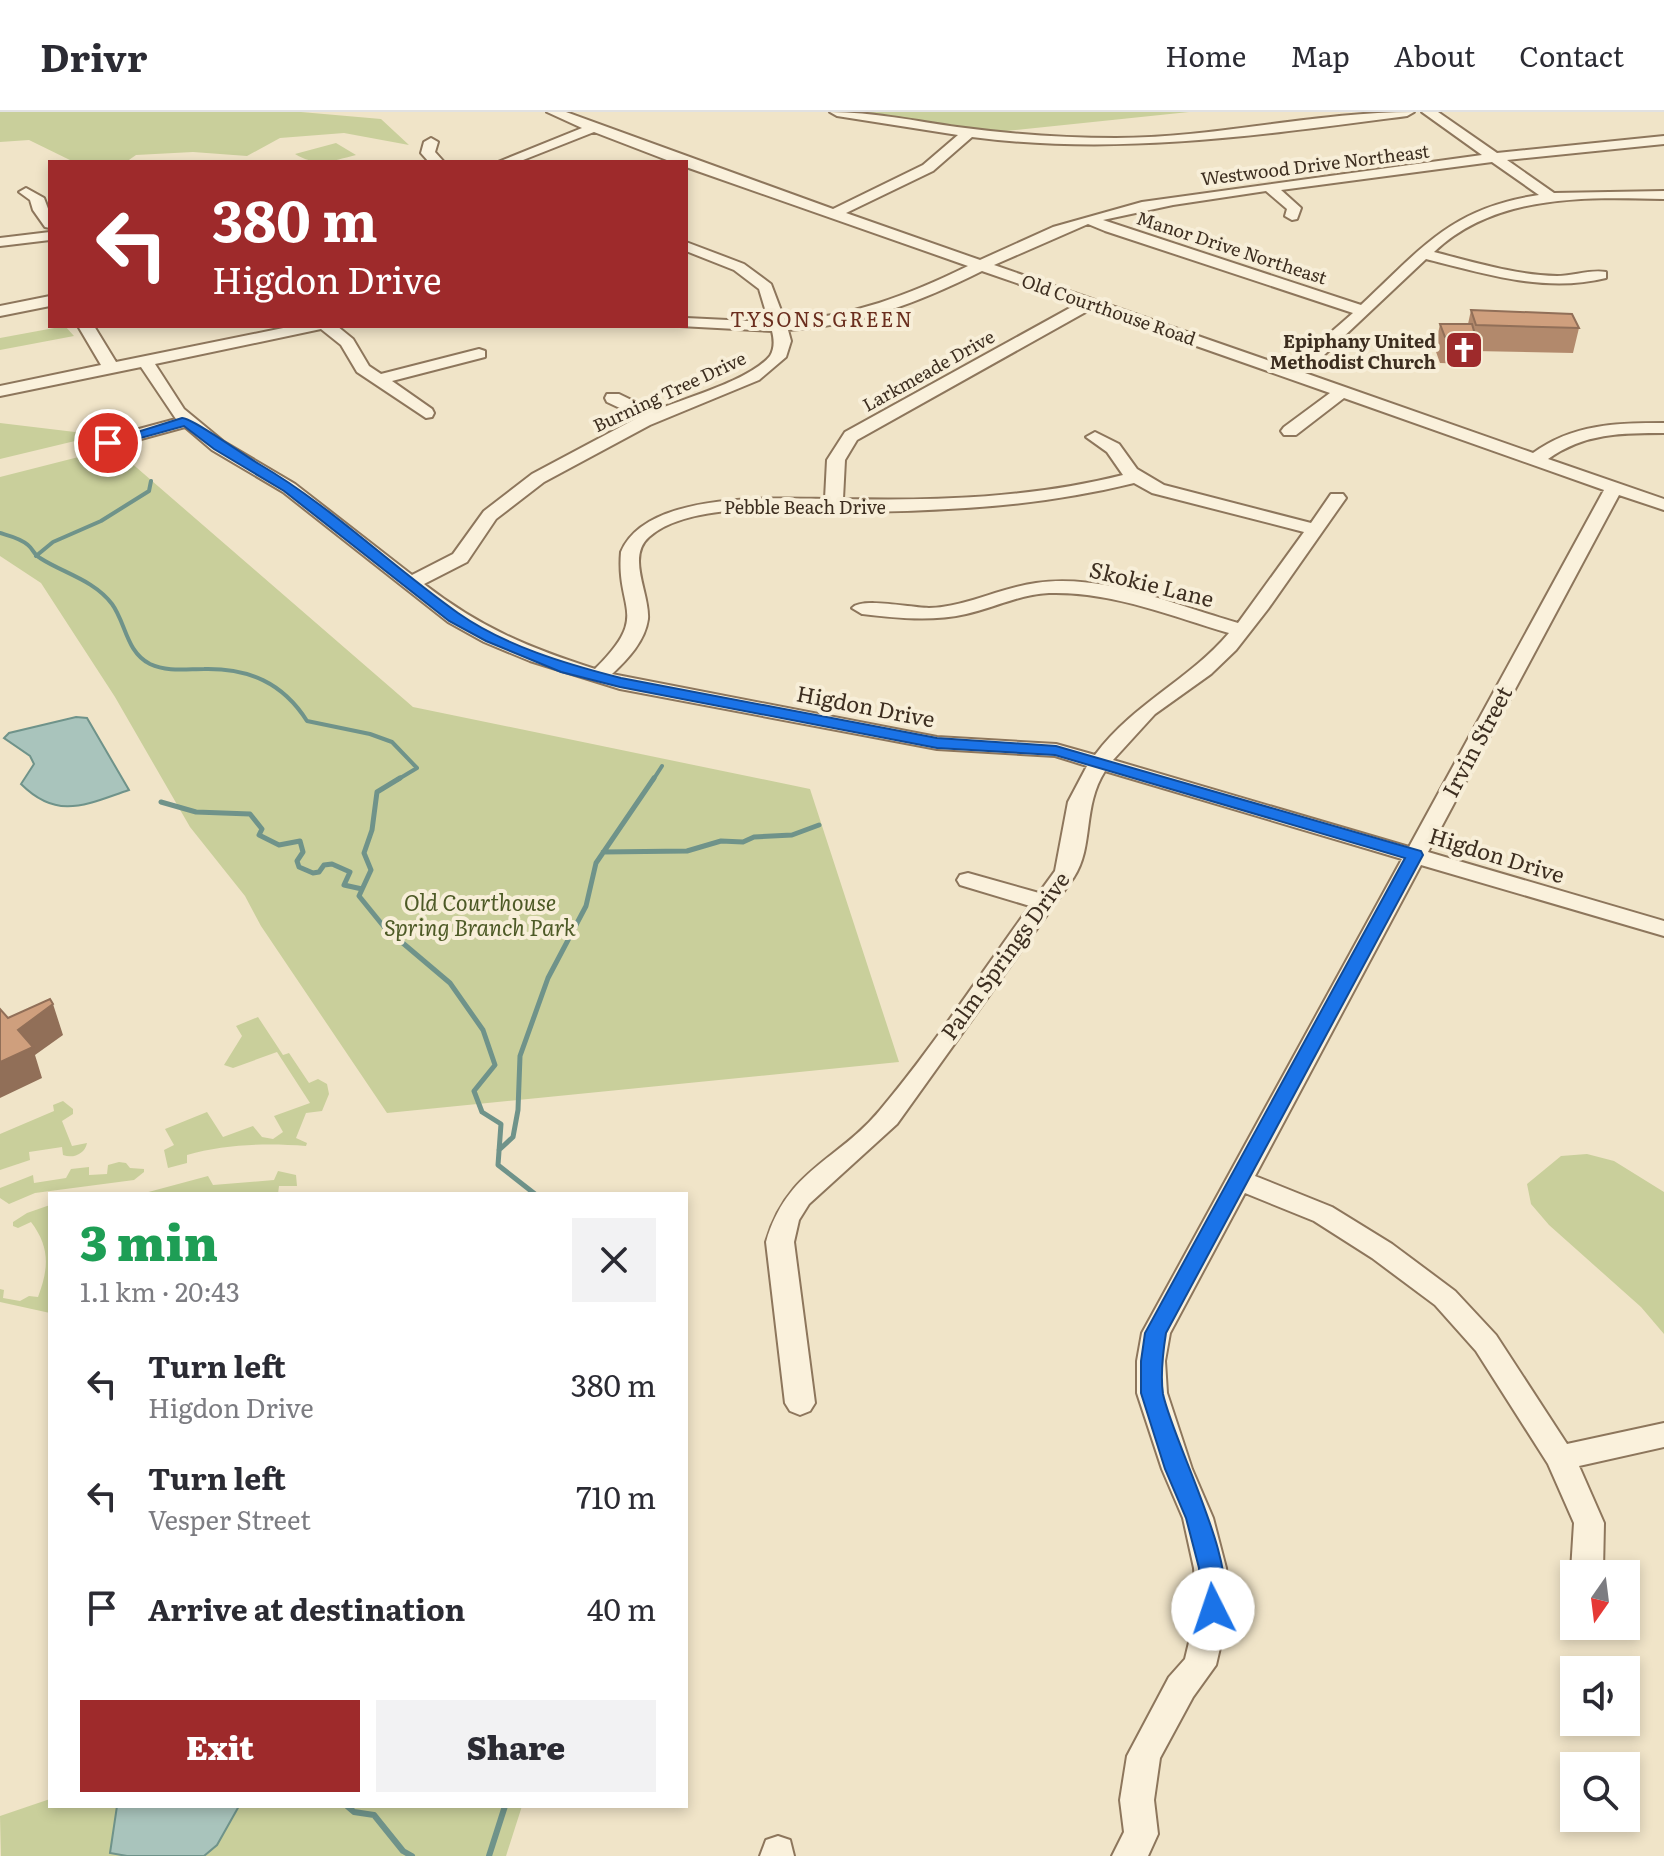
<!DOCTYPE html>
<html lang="en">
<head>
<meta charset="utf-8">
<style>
	:root { --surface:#fff; --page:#f2f2f3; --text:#2b2b33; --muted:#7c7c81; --line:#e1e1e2; --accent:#9e2a2b }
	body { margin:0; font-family:Literata,serif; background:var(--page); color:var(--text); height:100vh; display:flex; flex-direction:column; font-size:30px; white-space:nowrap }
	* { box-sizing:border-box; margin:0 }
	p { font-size:26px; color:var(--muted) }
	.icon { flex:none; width:44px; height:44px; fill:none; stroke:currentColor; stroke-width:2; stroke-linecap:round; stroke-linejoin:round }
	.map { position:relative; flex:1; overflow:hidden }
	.side { position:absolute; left:48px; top:1080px; width:640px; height:616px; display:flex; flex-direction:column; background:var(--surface); border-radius:0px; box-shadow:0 4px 12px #0003 }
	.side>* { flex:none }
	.guide { position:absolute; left:48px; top:48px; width:640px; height:168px; border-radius:0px; box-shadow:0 4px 12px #0003; background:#9e2a2b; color:#fff; overflow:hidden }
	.needle { width:52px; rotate:194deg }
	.buttons { position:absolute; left:1560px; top:1448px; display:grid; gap:16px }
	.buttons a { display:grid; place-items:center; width:80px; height:80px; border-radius:0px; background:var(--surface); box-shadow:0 4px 12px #0003; font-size:40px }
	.pin { position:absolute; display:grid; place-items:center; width:68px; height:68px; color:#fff; margin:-34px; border:4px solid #fff; border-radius:50%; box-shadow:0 2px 8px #0007 }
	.me { position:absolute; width:88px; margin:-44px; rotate:356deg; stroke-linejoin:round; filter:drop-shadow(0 0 6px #0008) }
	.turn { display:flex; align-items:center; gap:28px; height:168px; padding:0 32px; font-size:36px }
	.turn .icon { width:104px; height:104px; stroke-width:2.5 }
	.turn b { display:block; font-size:56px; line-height:68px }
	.round { display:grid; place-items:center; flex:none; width:84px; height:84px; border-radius:0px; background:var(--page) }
	.overview { display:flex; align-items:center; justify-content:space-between; height:136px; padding:0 32px }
	h1 { font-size:48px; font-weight:800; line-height:60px; color:#1e9e55 }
	.button { display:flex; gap:16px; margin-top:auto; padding:16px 32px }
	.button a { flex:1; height:92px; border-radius:0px; background:var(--accent); color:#fff; font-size:32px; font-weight:800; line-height:92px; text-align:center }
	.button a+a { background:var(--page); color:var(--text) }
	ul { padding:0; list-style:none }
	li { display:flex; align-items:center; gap:24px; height:112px; padding:0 32px }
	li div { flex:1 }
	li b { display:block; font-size:30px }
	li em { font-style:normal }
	header { display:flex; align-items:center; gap:48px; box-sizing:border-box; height:112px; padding:0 40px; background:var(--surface); border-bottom:2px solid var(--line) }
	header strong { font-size:38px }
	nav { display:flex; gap:44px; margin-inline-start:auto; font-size:28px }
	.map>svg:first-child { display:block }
	.green { fill:#c9cf9b }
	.water { fill:#a9c4bc; stroke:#6f938a; stroke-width:2 }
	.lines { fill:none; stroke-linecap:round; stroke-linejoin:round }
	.stream-far2 { stroke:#6f938a; stroke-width:4 }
	.stream-far1 { stroke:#6f938a; stroke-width:5 }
	.stream { stroke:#6f938a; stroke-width:6 }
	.minor-casing { stroke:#8d765c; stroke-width:4 }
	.minor { fill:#faf1dc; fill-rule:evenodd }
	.wall { fill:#b2896c }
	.shaded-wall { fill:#916f58 }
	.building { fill:#cf9f7d; stroke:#916f58; stroke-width:2 }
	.route { fill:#1a73e8; stroke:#114b97; stroke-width:2 }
	.labels { text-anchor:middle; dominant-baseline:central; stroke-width:8; stroke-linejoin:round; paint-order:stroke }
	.far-street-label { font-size:18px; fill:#3d2e20; stroke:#f7eed8 }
	.far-poi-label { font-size:18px; font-weight:bold; fill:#3d2e20; stroke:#f7eed8; text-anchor:end }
	.far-neighbourhood-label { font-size:20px; letter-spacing:2px; fill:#6b2e1e; stroke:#f7eed8 }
	.street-label { font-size:22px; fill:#3d2e20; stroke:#f7eed8 }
	.park-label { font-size:22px; font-style:italic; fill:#4d5a26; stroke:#f7eed8 }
</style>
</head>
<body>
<header>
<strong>Drivr</strong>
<nav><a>Home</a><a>Map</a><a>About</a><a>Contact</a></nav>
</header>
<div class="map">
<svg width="1664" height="1744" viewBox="0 0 1664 1744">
	<rect width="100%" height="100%" fill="#f0e4c8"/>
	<path class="green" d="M 0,0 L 301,0 L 381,7 L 409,33 L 344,21 L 280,26 L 247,44 L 193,40 L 136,43 L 126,50 L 74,50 L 29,28 L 0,30 Z
		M 837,0 L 1189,0 L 978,22 Z
		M 336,31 L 356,43 C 333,49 316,55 295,42 Z
		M 65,214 L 74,224 L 0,238 L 0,226 Z
		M 0,311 L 100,323 L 0,347 Z
		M 114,336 L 413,595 L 810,677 L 899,950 L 387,1001 L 261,814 L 245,784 L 190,715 L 115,585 L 41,471 L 0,444 L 0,365 Z
		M 258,905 L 283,943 L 289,941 L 309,971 L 318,967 L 327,972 L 329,982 L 322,999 L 306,1001 L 296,1026 L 307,1031 L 306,1034 C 267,1031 225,1032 187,1043 L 187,1051 L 168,1056 L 164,1038 L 174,1033 L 165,1017 L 207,1000 L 223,1025 L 253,1014 L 262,1025 L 273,1027 L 283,1020 L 274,1004 L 310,991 L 277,940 L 233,956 L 224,953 L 242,924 L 236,914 Z
		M 63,989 L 73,997 L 73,1002 L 62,1009 L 72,1034 L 87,1031 C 85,1042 73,1047 63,1043 L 62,1035 L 29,1040 L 30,1048 L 0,1058 L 0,1022 L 54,999 L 53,993 Z
		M 1587,1042 L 1614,1049 L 1664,1080 L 1664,1222 L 1641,1195 L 1549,1113 L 1531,1092 L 1527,1072 L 1561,1044 Z
		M 119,1050 L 126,1051 L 130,1056 L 144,1057 L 144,1060 L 134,1068 L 35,1081 L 9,1092 L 0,1086 L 0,1076 L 33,1063 L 34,1071 L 66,1066 L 71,1057 L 89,1055 L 89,1063 L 107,1062 L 108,1053 Z
		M 278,1059 L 296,1063 L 297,1074 L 279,1074 L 278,1082 L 141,1082 L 208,1064 L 213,1073 L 274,1068 Z
		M 50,1093 L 50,1201 L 0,1190 L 0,1177 L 4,1178 L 3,1186 L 20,1189 L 29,1184 L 38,1185 C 49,1156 50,1135 31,1110 L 18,1116 L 13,1114 L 13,1110 L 27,1101 Z
		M 50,1687 L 50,1694 L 522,1694 L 506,1744 L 1,1744 L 0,1704 Z"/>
	<path class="water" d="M 76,605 L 87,606 L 129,678 C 87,692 58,709 21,672 L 34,652 L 30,644 L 4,626 L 9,621 Z
		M 117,1694 L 239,1694 L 217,1733 L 204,1744 L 127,1744 L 110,1741 Z"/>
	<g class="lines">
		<path class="stream-far2" d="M 0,421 C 10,424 20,426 28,433 C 33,437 34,443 40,446 C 63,461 94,468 112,492 C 126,511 126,540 150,552 C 167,560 186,557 204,557 C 249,556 283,571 307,609 L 370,622 L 392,630 L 417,656 L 397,668
			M 36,444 L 53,430 L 101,409 L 149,379 L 151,369
			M 653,668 L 662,654"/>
		<path class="stream-far1" d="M 400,666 L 377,680 L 372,718 L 364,741 L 371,758 L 359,784 L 385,816 L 450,871 L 483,918 L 495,953 L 474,979 L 482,1000 L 501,1012 L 498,1053 L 535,1082
			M 161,690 L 196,700 L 250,702 L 262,717 L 259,723 L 279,733 L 300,729 L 303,740 L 297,749 L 299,755 L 313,761 L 319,760 L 324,753 L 332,752 L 350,760 L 344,773 L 362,777
			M 603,740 L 687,739 L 721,729 L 743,730 L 754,725 L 792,723 L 819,713
			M 499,1038 L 513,1025 L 518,998 L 520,944 L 548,866 L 586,794 L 596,751 L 654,666"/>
		<path class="stream" d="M 347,1694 L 354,1700 L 374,1703 L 403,1739 L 412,1744
			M 489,1744 L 505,1694"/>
		<defs>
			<path id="minor" d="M 547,0 L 566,0 L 833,97 L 923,53 L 958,23 L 837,4 L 830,0 C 873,0 915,9 957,15 C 1010,22 1063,26 1116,26 C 1216,26 1314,0 1414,0 L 1407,4 C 1261,23 1119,44 972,25 L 933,59 L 846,101 L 980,148 L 1053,115 L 1142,90 L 1482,43 L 1422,0 L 1438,0 L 1497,41 L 1664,24 L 1664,32 L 1507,48 L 1554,81 L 1664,79 L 1664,87 C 1585,85 1495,82 1434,140 C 1474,150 1515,163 1557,164 C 1573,164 1591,157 1606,160 L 1606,166 C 1545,181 1486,162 1426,147 L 1305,261 L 1533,341 C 1573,312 1616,311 1664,311 L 1664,321 C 1622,321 1584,321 1548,347 L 1664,387 L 1664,398 L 1619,383 L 1428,740 L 1664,809 L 1664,824 L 1421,753 L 1255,1064 L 1332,1095 L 1392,1132 L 1455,1179 L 1496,1223 L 1567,1332 L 1664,1311 L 1664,1335 L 1579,1354 L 1604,1411 L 1603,1459 L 1601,1462 L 1574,1464 L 1571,1459 L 1574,1411 L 1548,1352 L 1476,1239 L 1435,1193 L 1372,1146 L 1314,1109 L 1245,1081 L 1170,1221 L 1165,1249 L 1167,1281 L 1192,1357 L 1213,1406 L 1226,1456 L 1229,1497 L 1216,1553 L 1193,1585 L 1160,1646 L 1154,1688 L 1158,1722 L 1148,1744 L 1112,1744 L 1124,1720 L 1120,1688 L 1127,1644 L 1169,1565 L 1185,1547 L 1197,1497 L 1194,1456 L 1183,1406 L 1162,1357 L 1137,1281 L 1137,1249 L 1142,1221 L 1402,747 L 1105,659 C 1082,695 1094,734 1074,765 L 897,1012 L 809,1092 L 799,1108 L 794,1130 L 815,1291 L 810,1299 L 800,1303 L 790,1299 L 785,1291 L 766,1130 C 787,1057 838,1049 880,998 C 934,934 981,861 1030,794 L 960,773 L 957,768 L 960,763 L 968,761 L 1039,781 L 1055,759 L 1068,690 L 1087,654 L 1055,644 L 937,637 L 620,577 L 530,549 L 484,530 L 448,510 L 283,380 L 212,338 L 185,315 L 108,336 L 102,335 L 99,331 L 102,327 L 176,307 L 141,255 L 0,284 L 0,274 L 101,253 L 78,214 L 94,214 L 116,250 L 293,214 L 337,214 L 353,227 L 369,254 L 381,262 L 479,237 L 485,239 L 485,245 L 392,269 L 432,297 L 434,301 L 432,305 L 426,306 L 357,260 L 341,233 L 321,217 L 155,252 L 184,297 L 224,330 L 295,372 L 412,463 L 453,442 L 484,399 L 532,362 L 639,305 L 607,290 L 605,286 L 607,282 L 619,282 L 654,299 C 684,286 749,269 770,244 C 775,236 774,227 772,219 L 680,214 L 686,214 L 686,206 L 769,210 L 759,177 L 734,158 L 686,139 L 686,130 L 744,152 L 771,172 L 785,209 C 851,205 909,183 968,154 L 686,55 L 686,50 L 672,50 L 594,20 L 518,50 L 498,50 L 582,16 ZM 1492,50 L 1539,83 C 1451,96 1422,136 1361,193 L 1103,108 L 1173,93 L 1266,79 L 1287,97 L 1285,104 L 1292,108 L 1297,107 L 1301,96 L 1281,78 ZM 1088,112 L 1105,119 L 1353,201 L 1290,256 L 994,153 ZM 982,159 L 1077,192 L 845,320 L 827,348 L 825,387 C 770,386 646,380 621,440 C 616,499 651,502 595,557 C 527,535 481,516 424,472 L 467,450 L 496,407 L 544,370 L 650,313 L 759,268 L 786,245 L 791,229 L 788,218 C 858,214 920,190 982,159 ZM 1091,197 L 1330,281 L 1284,315 L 1281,319 L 1284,323 L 1296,323 L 1344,286 L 1604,378 L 1409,735 L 1113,648 L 1155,602 L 1211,562 L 1236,538 L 1268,497 L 1346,386 L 1343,382 L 1331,382 L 1311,411 L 1164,373 L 1137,357 L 1119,332 L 1095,320 L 1086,325 L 1107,340 L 1123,363 C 1032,386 937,389 843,387 L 845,348 L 857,328 ZM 1134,371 L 1152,381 L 1304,420 L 1238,511 C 1174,493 1103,461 1036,471 C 999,476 966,495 929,496 C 912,496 862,485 852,496 L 862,502 C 897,506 931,510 966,502 C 994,496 1020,482 1049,481 C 1111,479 1171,504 1229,521 C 1188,569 1134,591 1095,643 L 1056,632 L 937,625 L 612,562 C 628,547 645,529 648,507 C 650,482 626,445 649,425 C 687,391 784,396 832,399 C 870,401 910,399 948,397 C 1011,394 1073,386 1134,371 Z
				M 431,26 L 438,30 L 435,40 L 444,50 L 429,50 L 421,41 L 424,30 Z
				M 26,76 L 44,86 L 50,102 L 50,116 L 45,115 L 33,98 L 30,88 L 19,80 Z
				M 50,120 L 50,128 L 0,134 L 0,126 Z
				M 50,184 L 50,194 L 0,204 L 0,194 Z
				M 778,1724 L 790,1728 L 794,1744 L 760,1744 L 766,1728 Z"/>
		</defs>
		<use href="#minor" class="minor-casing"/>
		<use href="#minor" class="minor"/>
	</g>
	<path class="wall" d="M 1471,198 L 1579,216 L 1573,241 L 1474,239 L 1471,252 L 1440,251 L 1435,237 L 1440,212 L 1468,212 Z"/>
	<path class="shaded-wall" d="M 53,892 L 63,923 L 35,943 L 42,966 L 0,986 L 0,950 L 18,918 Z"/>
	<path class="building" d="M 1471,198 L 1572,202 L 1579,216 L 1476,213 Z
		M 1440,212 L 1472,212 L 1476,226 L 1445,225 Z
		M 50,887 L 53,892 L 18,918 L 33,935 L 0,950 L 0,897 L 8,906 Z"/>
	<path class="route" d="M 182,306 C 191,305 245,344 259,352 C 331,394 390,453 458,501 C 505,534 566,552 621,566 L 937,626 L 1056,634 L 1421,739 L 1423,743 L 1166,1221 C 1163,1240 1160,1262 1163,1282 C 1174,1333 1243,1459 1221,1504 L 1213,1507 L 1205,1504 L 1201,1497 L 1199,1456 L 1186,1406 L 1165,1357 L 1141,1281 L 1141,1249 L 1145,1221 L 1405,746 L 1055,643 L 937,636 L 620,575 L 561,560 L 486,529 L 449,509 L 284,379 L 214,337 L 184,314 L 108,335 L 102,331 Z"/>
	<defs>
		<symbol id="church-square" viewBox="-11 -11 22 22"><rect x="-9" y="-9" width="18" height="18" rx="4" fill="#9e2a2b" stroke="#f7eed8"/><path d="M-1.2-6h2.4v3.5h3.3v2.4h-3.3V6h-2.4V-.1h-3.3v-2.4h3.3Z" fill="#fff"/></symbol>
	</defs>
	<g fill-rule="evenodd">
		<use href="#church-square" x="1442" y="216" width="44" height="44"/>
	</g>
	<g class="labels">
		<g class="far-street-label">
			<text transform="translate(1315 52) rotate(-7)">Westwood Drive Northeast</text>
			<text transform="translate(1232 135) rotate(18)">Manor Drive Northeast</text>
			<text transform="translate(1109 197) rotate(19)">Old Courthouse Road</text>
			<text transform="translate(928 258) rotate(-29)">Larkmeade Drive</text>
			<text transform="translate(669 279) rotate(-25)">Burning Tree Drive</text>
			<text x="805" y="394">Pebble Beach Drive</text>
		</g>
		<g class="far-poi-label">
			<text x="1436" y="228">Epiphany United<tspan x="1436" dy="21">Methodist Church</tspan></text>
		</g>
		<g class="far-neighbourhood-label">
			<text x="822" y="206">TYSONS GREEN</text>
		</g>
		<g class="street-label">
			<text transform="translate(1152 471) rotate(14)">Skokie Lane</text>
			<text transform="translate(866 593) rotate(11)">Higdon Drive</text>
			<text transform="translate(1476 629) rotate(-62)">Irvin Street</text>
			<text transform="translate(1497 742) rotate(17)">Higdon Drive</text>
			<text transform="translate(1004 843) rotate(-54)">Palm Springs Drive</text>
		</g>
		<g class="park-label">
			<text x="480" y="789">Old Courthouse<tspan x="480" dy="25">Spring Branch Park</tspan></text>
		</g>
	</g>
</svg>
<div class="buttons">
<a><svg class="needle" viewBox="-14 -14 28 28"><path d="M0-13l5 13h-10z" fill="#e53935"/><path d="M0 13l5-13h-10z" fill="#7c7c81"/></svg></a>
<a><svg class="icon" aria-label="sound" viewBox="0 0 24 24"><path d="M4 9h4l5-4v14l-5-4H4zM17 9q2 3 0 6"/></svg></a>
<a><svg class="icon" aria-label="search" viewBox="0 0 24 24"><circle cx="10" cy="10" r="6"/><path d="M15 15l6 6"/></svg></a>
</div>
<div class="pin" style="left:108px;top:331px;background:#d93025"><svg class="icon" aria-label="arrive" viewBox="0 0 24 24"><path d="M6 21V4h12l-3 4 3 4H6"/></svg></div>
<svg class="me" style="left:1213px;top:1497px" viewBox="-20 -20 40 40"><circle r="19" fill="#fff"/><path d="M0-13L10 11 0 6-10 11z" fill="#1a73e8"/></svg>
<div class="guide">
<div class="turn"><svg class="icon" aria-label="left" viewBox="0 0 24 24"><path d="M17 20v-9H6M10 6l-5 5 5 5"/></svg><div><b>380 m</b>Higdon Drive</div></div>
</div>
<section class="side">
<div class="overview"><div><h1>3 min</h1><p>1.1 km · 20:43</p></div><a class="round"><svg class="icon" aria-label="close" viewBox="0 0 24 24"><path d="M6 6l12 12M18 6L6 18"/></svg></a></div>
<ul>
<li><svg class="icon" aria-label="left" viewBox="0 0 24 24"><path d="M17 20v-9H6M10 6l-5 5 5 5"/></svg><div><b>Turn left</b><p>Higdon Drive</p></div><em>380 m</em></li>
<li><svg class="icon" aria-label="left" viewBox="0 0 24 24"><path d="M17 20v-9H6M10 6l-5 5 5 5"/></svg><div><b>Turn left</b><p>Vesper Street</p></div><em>710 m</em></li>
<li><svg class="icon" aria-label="arrive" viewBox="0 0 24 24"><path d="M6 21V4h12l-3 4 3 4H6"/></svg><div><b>Arrive at destination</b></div><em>40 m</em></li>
</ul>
<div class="button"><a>Exit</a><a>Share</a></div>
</section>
</div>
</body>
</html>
